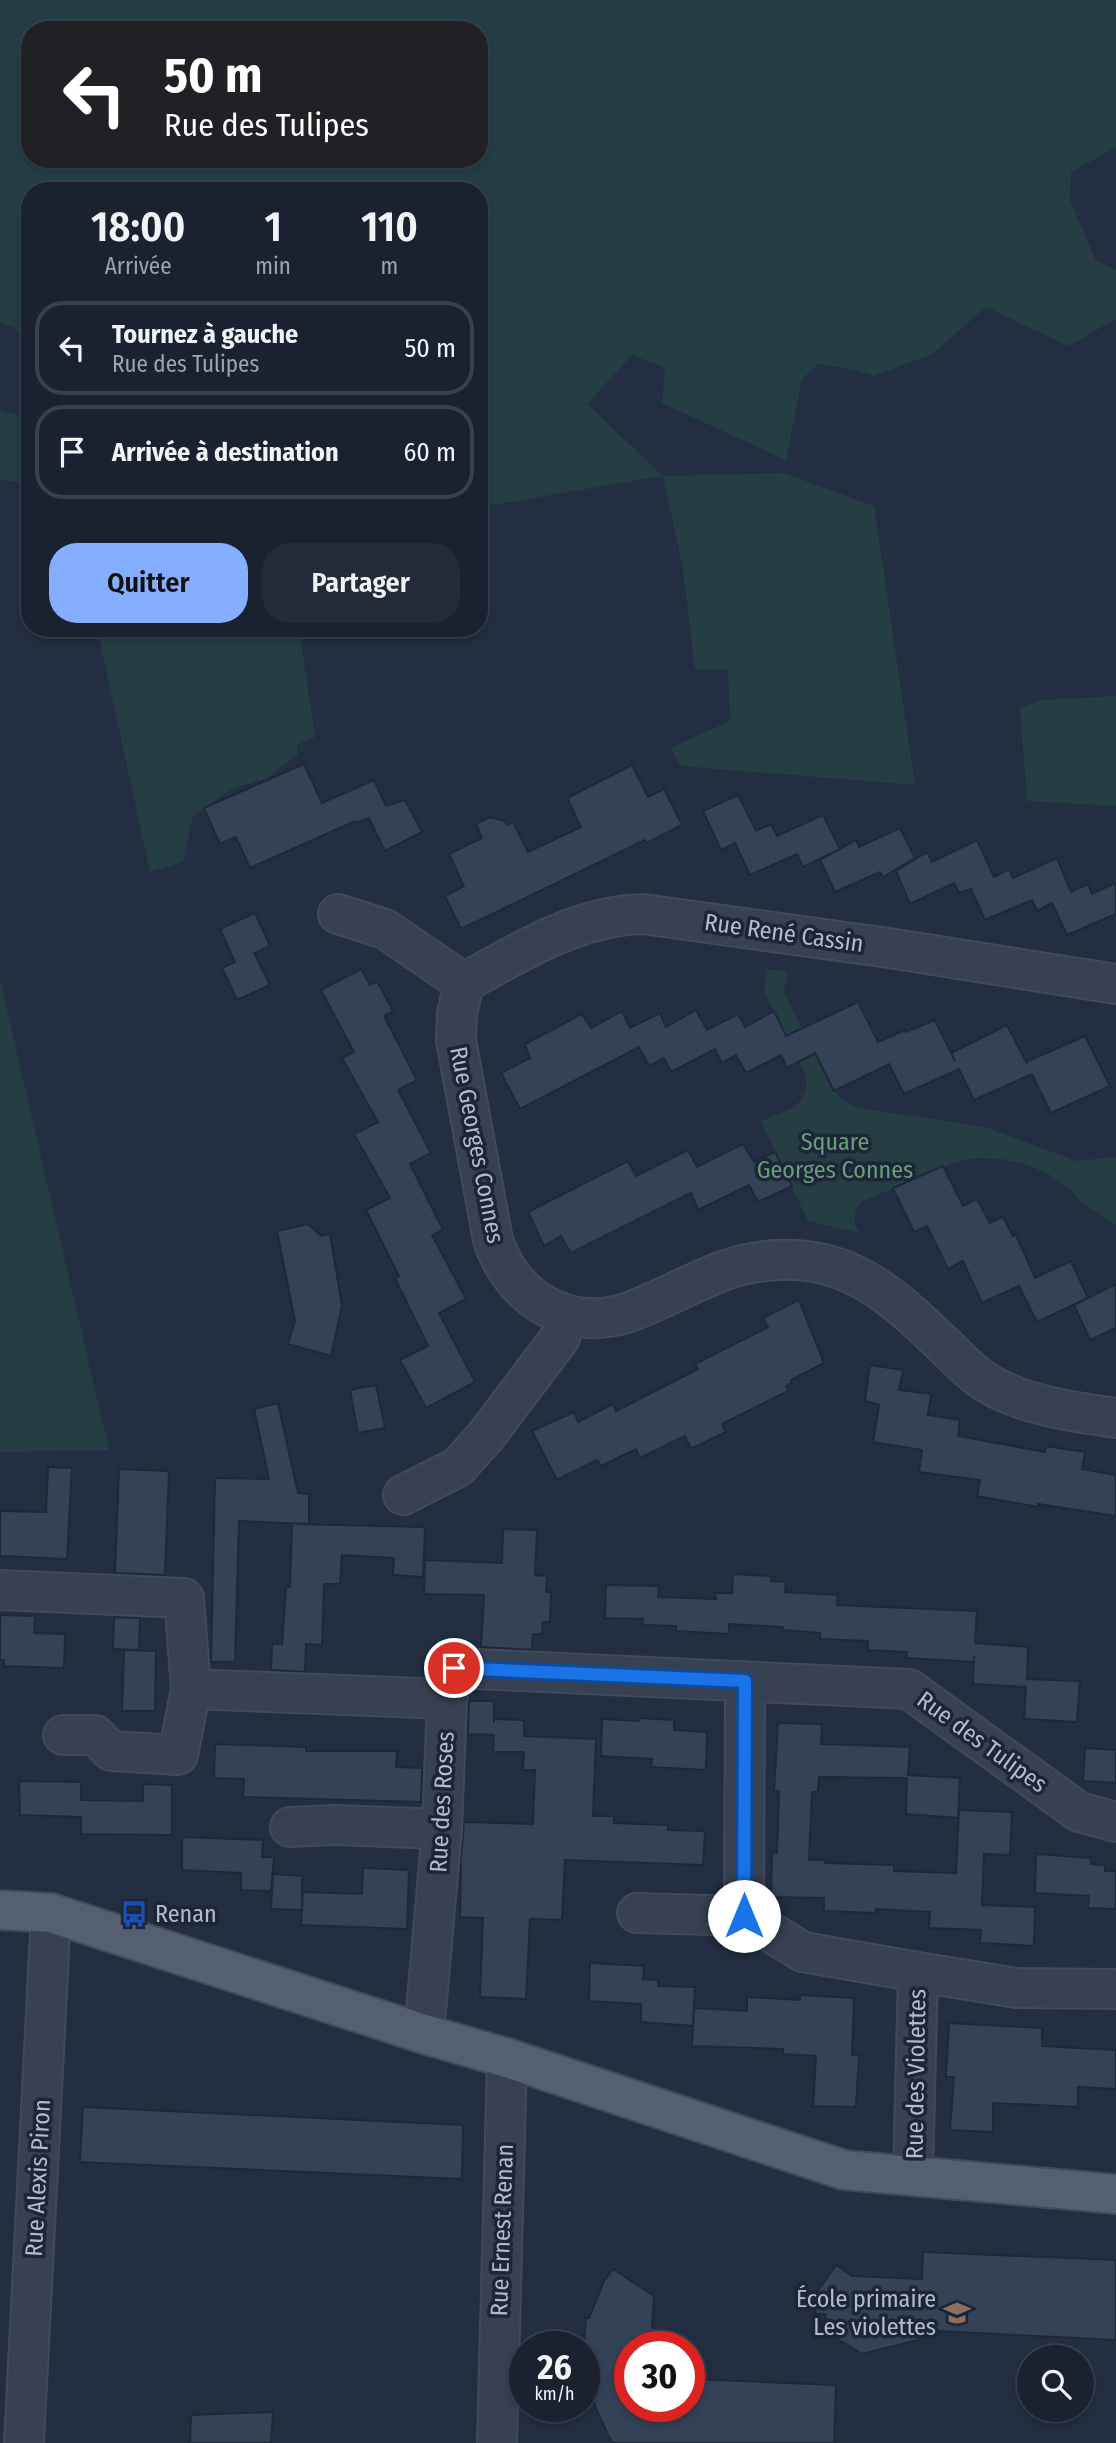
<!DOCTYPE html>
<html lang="fr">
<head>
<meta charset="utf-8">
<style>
	:root { --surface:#1a2232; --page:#232a3a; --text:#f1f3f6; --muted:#9fa4ac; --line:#383f4d; --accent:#86aeff }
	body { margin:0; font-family:"Fira Sans Condensed",sans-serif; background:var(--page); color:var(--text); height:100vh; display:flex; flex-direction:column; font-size:26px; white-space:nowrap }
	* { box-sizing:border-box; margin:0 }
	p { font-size:23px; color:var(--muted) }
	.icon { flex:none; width:38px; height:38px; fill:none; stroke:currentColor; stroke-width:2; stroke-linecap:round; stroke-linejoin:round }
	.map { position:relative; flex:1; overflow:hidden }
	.details { position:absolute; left:21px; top:182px; width:467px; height:455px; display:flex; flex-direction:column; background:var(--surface); border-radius:28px; box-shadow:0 4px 10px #0003,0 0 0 2px var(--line) }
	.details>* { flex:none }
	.top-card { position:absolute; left:21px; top:21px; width:467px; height:147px; border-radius:28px; box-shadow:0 4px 10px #0003,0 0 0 2px var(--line); background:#202124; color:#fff; overflow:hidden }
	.fabs { position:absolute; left:1017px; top:2345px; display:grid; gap:14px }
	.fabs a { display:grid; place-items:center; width:77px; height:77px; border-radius:50%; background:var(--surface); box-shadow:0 4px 10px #0003,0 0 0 2px var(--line); font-size:35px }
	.speed { position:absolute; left:509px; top:2331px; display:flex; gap:14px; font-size:35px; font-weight:700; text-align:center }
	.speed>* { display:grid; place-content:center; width:91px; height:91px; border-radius:50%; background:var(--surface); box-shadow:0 4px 10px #0003,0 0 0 2px var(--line); line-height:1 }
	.speed small { font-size:18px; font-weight:400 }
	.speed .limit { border:10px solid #d22; background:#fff; color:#111 }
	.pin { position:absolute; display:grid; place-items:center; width:60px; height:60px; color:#fff; margin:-30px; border:4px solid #fff; border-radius:50%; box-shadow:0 2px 7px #0007 }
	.me { position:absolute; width:77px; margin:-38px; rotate:0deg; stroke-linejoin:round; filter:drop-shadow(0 0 5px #0008) }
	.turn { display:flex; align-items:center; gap:24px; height:147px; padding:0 28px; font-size:32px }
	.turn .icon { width:91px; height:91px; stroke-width:2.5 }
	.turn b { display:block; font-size:49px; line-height:60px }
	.eta { display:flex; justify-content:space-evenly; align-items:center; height:119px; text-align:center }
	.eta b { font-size:42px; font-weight:600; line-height:49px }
	.cta { display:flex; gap:14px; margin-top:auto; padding:14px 28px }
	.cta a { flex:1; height:80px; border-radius:28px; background:var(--accent); color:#111; font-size:28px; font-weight:600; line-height:80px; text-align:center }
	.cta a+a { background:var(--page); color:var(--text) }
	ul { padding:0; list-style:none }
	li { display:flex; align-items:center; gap:21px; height:94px; margin:0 14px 10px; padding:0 14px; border:4px solid var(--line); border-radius:28px }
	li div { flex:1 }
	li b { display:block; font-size:26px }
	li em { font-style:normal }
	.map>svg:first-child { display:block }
	.green { fill:#253e43; fill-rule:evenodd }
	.building { fill:#344258; stroke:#1e2839; stroke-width:2 }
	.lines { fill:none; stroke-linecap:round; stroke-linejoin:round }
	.minor-casing { stroke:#414a5b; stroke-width:42 }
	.major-casing { stroke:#414a5b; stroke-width:42 }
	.minor { stroke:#374152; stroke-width:38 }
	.major { stroke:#555f72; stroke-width:38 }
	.route-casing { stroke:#114b97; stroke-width:18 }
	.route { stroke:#1a73e8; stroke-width:12 }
	.labels { text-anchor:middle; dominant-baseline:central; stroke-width:7; stroke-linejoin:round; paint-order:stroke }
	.street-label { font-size:24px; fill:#b4bccc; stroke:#1c2637 }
	.park-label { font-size:24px; fill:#689f78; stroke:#1c2637 }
	.poi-label { font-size:24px; fill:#b4bccc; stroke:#1c2637; text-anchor:start }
</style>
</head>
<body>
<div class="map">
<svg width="1116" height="2443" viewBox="0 0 1116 2443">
	<rect width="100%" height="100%" fill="#232e42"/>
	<path class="green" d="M 0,0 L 1116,0 L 1116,147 L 1071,172 L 1070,200 L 1096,261 L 1116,270 L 1116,319 L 1068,346 L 986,307 L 932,354 L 874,376 L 846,368 L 818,364 L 802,379 L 786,460 L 662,403 L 665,368 L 632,355 L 587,404 L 663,476 L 784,473 L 874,506 L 915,785 L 681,766 L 670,748 L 730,721 L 728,670 L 695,669 L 683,569 L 663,476 L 480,507 L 480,191 L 30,191 L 30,341 L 12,327 L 0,322 ZM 30,30 L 480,30 L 480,159 L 30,159 Z
		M 0,410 L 30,419 L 30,484 L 0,479 Z
		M 97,628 L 299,628 L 315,737 L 297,745 L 298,754 L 266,779 L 233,788 L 193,816 L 183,862 L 150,872 Z
		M 1116,696 L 1116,806 L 1027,801 L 1020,708 L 1042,700 Z
		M 767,969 L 787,972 L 784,993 L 834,1091 L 845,1102 L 860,1108 L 985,1127 L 1076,1161 L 1116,1157 L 1116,1225 L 1081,1202 L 1070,1190 L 1047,1173 L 1024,1164 L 1002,1159 L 978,1158 L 956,1162 L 863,1201 C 853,1212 852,1220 859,1233 L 808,1221 L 761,1121 C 785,1111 810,1107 806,1076 L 764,991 Z
		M 0,980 L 109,1450 L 0,1452 Z"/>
	<path class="building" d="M 304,764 L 322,803 L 374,780 L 386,806 L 405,800 L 422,832 L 385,851 L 369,818 L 356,823 L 355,821 L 250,868 L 236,837 L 220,844 L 204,808 Z
		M 632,765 L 648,797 L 664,789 L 682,825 L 647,843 L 645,840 L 461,929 L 445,896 L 464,886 L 449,854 L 482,838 L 476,824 L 490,817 L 505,821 L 507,825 L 513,822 L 528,852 L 581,827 L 567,798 Z
		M 738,795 L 756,831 L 771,824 L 777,836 L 823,815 L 840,849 L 803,867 L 797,854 L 750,875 L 735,843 L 721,850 L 703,811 Z
		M 900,828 L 915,858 L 883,877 L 880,872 L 835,892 L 820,860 L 856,840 L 859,847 Z
		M 977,840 L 994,877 L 1009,869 L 1013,878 L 1057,858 L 1071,892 L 1088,884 L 1092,894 L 1116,883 L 1116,914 L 1067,935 L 1052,903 L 1037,911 L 1032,900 L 985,920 L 971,889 L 959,893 L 954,883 L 910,904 L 896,871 L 927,852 L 932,862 Z
		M 255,913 L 270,946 L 254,953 L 270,985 L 237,1000 L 222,968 L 235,962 L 220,929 Z
		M 361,969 L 370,985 L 377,981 L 393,1011 L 384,1016 L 417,1080 L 398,1090 L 431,1153 L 410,1164 L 443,1230 L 432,1235 L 466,1299 L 439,1313 L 475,1382 L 426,1408 L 400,1360 L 428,1346 L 395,1278 L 399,1276 L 366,1210 L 390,1198 L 354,1134 L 378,1122 L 342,1058 L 354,1052 L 321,990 Z
		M 858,1002 L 878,1042 L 905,1030 L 906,1032 L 935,1020 L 955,1061 L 951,1053 L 1007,1025 L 1027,1064 L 1026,1062 L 1085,1036 L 1110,1086 L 1051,1113 L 1032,1074 L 974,1100 L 959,1069 L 904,1094 L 889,1064 L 834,1091 L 815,1053 L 787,1068 L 781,1055 L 746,1073 L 736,1055 L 722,1063 L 715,1049 L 671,1072 L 664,1058 L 649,1066 L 639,1047 L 520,1109 L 501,1073 L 530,1058 L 525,1044 L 582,1014 L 591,1028 L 622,1011 L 630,1028 L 660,1013 L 666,1027 L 696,1010 L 707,1030 L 738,1014 L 745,1027 L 774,1011 L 786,1036 Z
		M 743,1144 L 754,1162 L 775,1152 L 792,1186 L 758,1202 L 749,1185 L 698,1210 L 691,1193 L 571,1253 L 561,1236 L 544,1246 L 528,1212 L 628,1161 L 636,1176 L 688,1150 L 697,1167 Z
		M 943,1166 L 963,1206 L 977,1199 L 990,1223 L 1003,1217 L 1013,1236 L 1016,1235 L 1035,1278 L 1071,1261 L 1088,1298 L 1037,1322 L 1019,1286 L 982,1303 L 963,1261 L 948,1269 L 927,1226 L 914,1232 L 893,1188 Z
		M 308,1224 L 321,1236 L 330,1234 L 342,1306 L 331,1356 L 288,1344 L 295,1321 L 277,1231 Z
		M 1116,1284 L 1116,1328 L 1090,1340 L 1074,1305 Z
		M 799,1300 L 824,1363 L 791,1380 L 792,1383 L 786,1386 L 788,1391 L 722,1424 L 726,1432 L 691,1449 L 685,1436 L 640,1458 L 636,1449 L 601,1466 L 597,1460 L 557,1480 L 532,1431 L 574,1412 L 578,1422 L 613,1404 L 616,1411 L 698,1369 L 695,1364 L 768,1327 L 763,1318 Z
		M 870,1365 L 903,1370 L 899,1390 L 931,1394 L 928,1415 L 960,1420 L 958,1436 L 1045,1452 L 1046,1446 L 1085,1452 L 1082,1469 L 1116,1475 L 1116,1516 L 1038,1504 L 1038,1507 L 977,1496 L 980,1480 L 919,1472 L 922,1450 L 873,1442 L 879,1405 L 865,1401 Z
		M 376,1385 L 385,1428 L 358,1433 L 350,1390 Z
		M 278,1403 L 298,1493 L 309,1494 L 309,1524 L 239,1521 L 235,1662 L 211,1662 L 215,1478 L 269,1479 L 254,1409 Z
		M 48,1467 L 72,1468 L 67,1559 L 0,1556 L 0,1511 L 46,1512 Z
		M 119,1469 L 169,1471 L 165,1575 L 115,1573 Z
		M 292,1524 L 425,1527 L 423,1577 L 393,1575 L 394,1558 L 342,1555 L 340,1584 L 324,1584 L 322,1645 L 306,1644 L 305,1672 L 271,1670 L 272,1644 L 282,1644 L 286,1587 L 290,1587 Z
		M 503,1529 L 537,1530 L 535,1575 L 547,1576 L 546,1592 L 551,1592 L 550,1622 L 543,1622 L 542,1634 L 533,1634 L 532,1650 L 481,1647 L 484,1595 L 424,1594 L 425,1560 L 502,1563 Z
		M 733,1574 L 771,1576 L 771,1581 L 786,1582 L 785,1592 L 838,1595 L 837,1605 L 977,1611 L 975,1643 L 1028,1647 L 1027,1679 L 1080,1681 L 1077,1722 L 1024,1719 L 1026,1687 L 973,1684 L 974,1656 L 974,1662 L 907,1658 L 907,1652 L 868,1650 L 868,1641 L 820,1639 L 820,1633 L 783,1630 L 783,1627 L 729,1624 L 729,1634 L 676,1631 L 676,1626 L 642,1625 L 643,1619 L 605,1618 L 606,1585 L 659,1586 L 658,1597 L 716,1599 L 715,1593 L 732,1593 Z
		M 0,1615 L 35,1616 L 34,1633 L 65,1634 L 64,1668 L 4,1666 L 4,1660 L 0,1660 Z
		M 114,1617 L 140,1618 L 139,1650 L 113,1649 Z
		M 124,1650 L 156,1651 L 155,1711 L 122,1711 Z
		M 469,1701 L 494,1701 L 494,1723 L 494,1719 L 524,1720 L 524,1736 L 596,1739 L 593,1816 L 614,1816 L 614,1823 L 668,1825 L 668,1830 L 705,1831 L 703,1865 L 565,1860 L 562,1920 L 530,1919 L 526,1999 L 480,1997 L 483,1918 L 460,1917 L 461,1857 L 464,1822 L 533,1824 L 535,1770 L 523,1770 L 524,1752 L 493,1752 L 494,1735 L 468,1734 Z
		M 639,1718 L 674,1720 L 674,1730 L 707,1732 L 706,1770 L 651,1767 L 652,1759 L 601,1756 L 602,1719 L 639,1721 Z
		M 778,1723 L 822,1724 L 821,1744 L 910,1747 L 908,1775 L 960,1778 L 958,1818 L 906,1814 L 907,1778 L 819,1777 L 818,1792 L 812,1792 L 809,1860 L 825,1860 L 825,1863 L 894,1865 L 894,1871 L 956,1873 L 959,1810 L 1012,1812 L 1010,1855 L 984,1854 L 982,1905 L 1035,1907 L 1034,1946 L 980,1943 L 981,1930 L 929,1928 L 930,1912 L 876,1909 L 876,1913 L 824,1911 L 824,1898 L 771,1897 L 772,1852 L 777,1853 L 779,1791 L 774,1791 Z
		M 215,1744 L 306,1747 L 306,1751 L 397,1751 L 396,1767 L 422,1768 L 421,1802 L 243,1797 L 244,1779 L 214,1778 Z
		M 1085,1748 L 1116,1750 L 1116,1783 L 1083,1781 Z
		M 19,1781 L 81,1782 L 81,1800 L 143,1801 L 143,1784 L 172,1785 L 172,1835 L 81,1834 L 81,1817 L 20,1815 Z
		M 182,1837 L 263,1840 L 262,1857 L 274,1857 L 271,1891 L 241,1890 L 241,1873 L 182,1870 Z
		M 1036,1854 L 1091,1858 L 1091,1864 L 1105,1865 L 1105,1871 L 1116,1871 L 1116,1909 L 1088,1908 L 1089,1896 L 1035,1893 Z
		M 363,1868 L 409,1870 L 407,1929 L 301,1925 L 303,1892 L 362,1894 Z
		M 273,1874 L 302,1876 L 302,1910 L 271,1909 Z
		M 590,1963 L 644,1966 L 643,1979 L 658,1980 L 658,1986 L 695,1987 L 693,2026 L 641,2022 L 641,2004 L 589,2001 Z
		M 800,1995 L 854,1998 L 852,2055 L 859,2055 L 856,2107 L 813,2106 L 816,2056 L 783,2054 L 783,2049 L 692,2046 L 694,2008 L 747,2011 L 747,1997 L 800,2000 Z
		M 949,2023 L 1042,2028 L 1042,2046 L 1116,2050 L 1116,2089 L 1078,2087 L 1078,2107 L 993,2103 L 993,2132 L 950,2130 L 954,2077 L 946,2077 Z
		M 83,2107 L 463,2125 L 462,2179 L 80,2162 Z
		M 923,2252 L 1116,2260 L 1116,2340 L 919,2330 L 918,2340 L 862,2354 L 836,2338 L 827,2328 L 825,2314 L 815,2314 L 817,2292 L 836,2265 L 852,2276 L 922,2279 Z
		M 613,2269 L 654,2296 L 652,2326 L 669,2347 L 630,2347 L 630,2406 L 690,2406 L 690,2379 L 836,2385 L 834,2443 L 612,2443 L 596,2409 L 584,2369 L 584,2342 L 586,2318 L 589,2318 L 604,2281 Z
		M 273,2412 L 271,2443 L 190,2443 L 191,2415 Z"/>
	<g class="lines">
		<defs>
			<path id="minor" d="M 338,914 L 385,929 L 464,983
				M 464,983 L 457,1014 L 456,1040 L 493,1240 C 512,1297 565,1332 626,1313 C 659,1302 690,1283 723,1271 C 746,1262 773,1259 796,1260 C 861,1263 904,1307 948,1349 C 963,1364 979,1380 998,1389 C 1034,1407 1076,1412 1116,1418
				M 464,983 C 521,951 577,916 643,914 L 889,948 L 1116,984
				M 403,1495 L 458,1467 L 485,1437 L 560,1338 L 567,1315
				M 0,1590 L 184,1598 L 191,1689 L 178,1755 L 111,1751 L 95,1735 L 63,1735
				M 745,1681 L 744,1916 L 803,1952 L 918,1972 L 913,2176
				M 191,1689 L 447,1699 L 442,1829 L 424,2034
				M 447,1699 L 454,1668 L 909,1689 L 1079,1812 L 1116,1822
				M 290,1827 L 335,1825 L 442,1829
				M 637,1913 L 744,1916
				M 918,1972 L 1017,1988 L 1116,1989
				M 24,2443 L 51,1913
				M 497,2443 L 507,2058"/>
			<path id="major" d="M 0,1910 L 51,1913 L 424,2034 L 507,2058 L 844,2170 L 1116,2194"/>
		</defs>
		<use href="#minor" class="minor-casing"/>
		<use href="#major" class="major-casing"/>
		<use href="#minor" class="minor"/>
		<use href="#major" class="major"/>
	</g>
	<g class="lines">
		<defs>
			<path id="route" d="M 454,1668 L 745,1681 L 744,1916"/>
		</defs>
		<use href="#route" class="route-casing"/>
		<use href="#route" class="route"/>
	</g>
	<defs>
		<symbol id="bus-bare" viewBox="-9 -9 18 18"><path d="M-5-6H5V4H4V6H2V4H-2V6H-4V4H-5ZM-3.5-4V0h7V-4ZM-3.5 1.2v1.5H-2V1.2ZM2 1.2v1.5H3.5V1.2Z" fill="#1a4fb4" stroke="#1c2637" stroke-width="2.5" paint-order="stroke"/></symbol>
		<symbol id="school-bare" viewBox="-9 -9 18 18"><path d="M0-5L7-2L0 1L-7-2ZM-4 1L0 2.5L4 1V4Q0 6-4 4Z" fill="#8d6e63" stroke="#1c2637" stroke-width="2.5" paint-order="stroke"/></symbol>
	</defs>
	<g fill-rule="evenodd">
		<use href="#bus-bare" x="115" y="1895" width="38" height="38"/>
		<use href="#school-bare" x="938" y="2294" width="38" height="38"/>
	</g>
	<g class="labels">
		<g class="street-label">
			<text transform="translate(784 933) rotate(8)">Rue René Cassin</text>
			<text transform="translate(477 1145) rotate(79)">Rue Georges Connes</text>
			<text transform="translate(982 1742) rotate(36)">Rue des Tulipes</text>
			<text transform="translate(442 1802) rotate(-87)">Rue des Roses</text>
			<text transform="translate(916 2074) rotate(-89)">Rue des Violettes</text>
			<text transform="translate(38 2178) rotate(-87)">Rue Alexis Piron</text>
			<text transform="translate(502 2230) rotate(-88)">Rue Ernest Renan</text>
		</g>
		<g class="park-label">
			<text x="835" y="1142">Square<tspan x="835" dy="28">Georges Connes</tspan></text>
		</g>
		<g class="poi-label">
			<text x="155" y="1914">Renan</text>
			<text x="936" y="2299" text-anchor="end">École primaire<tspan x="936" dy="28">Les violettes</tspan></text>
		</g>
	</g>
</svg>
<div class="fabs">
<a><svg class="icon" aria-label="search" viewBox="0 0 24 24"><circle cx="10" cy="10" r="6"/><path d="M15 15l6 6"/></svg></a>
</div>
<div class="speed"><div>26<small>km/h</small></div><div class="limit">30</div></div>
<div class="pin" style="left:454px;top:1668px;background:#d93025"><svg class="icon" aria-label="arrive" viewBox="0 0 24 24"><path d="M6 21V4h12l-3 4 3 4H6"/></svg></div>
<svg class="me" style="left:744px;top:1916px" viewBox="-20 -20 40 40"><circle r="19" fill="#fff"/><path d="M0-13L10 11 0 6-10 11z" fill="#1a73e8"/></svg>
<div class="top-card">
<div class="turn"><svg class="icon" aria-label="left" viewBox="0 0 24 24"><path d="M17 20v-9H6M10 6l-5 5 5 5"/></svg><div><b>50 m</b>Rue des Tulipes</div></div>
</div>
<section class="details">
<div class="eta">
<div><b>18:00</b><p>Arrivée</p></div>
<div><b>1</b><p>min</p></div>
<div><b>110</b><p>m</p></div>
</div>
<ul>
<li><svg class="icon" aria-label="left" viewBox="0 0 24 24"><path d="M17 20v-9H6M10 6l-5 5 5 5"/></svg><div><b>Tournez à gauche</b><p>Rue des Tulipes</p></div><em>50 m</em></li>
<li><svg class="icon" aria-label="arrive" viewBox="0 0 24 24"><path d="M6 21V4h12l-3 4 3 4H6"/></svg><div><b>Arrivée à destination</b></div><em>60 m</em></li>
</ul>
<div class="cta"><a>Quitter</a><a>Partager</a></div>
</section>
</div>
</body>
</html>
